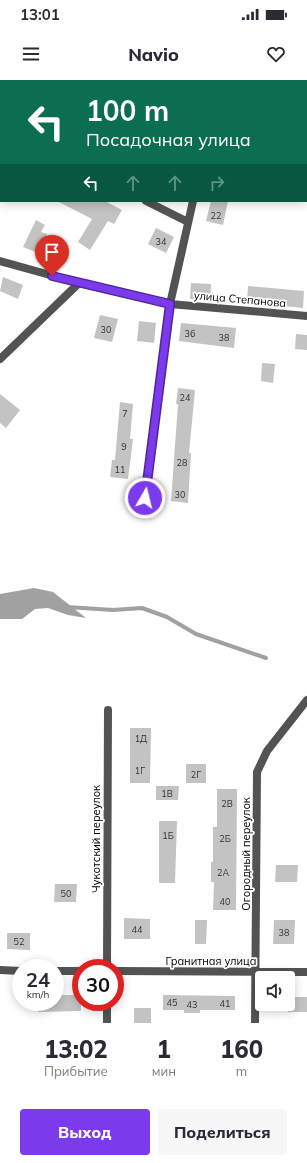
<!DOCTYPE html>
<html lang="ru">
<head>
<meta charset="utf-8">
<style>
	:root { --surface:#fff; --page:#f7f7f7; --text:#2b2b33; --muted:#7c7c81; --accent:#7c3aed }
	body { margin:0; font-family:Mulish,sans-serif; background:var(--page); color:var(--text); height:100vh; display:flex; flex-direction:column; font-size:15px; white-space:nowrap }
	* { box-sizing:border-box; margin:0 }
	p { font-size:13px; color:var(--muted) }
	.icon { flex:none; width:22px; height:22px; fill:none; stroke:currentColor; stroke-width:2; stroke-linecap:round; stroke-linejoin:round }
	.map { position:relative; height:943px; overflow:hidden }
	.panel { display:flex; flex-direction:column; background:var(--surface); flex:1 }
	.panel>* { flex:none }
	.banner { position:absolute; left:0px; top:0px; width:307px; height:122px; box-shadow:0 2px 10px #0003; background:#0b6e4f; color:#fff; overflow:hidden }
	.controls { position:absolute; left:255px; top:891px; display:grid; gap:8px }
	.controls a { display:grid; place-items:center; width:40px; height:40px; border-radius:4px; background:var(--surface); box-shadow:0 2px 10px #0003; font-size:20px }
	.speed { position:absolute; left:12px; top:879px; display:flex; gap:8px; font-size:20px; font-weight:700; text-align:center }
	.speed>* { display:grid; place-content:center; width:52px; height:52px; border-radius:50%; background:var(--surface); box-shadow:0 2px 10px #0003; line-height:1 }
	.speed small { font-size:10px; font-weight:400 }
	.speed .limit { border:6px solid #d22; background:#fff; color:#111 }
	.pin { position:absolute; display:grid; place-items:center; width:34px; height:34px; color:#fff; margin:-41px -17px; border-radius:50% 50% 50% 0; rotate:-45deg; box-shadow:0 0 4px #0007 }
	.pin .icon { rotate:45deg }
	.me { position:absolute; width:44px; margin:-22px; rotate:8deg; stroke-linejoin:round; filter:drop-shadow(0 0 3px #0008) }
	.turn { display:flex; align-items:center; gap:14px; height:84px; padding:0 20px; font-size:18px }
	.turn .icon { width:52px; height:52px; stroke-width:2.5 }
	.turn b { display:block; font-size:28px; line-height:34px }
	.lanes { display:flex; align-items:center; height:38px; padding:0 20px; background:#0003; justify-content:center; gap:20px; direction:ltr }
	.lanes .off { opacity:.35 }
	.eta { display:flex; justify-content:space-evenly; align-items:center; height:68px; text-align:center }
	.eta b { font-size:24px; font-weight:800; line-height:28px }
	.action { display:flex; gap:8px; margin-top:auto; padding:8px 20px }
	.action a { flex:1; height:46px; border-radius:4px; background:var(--accent); color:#fff; font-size:16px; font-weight:800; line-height:46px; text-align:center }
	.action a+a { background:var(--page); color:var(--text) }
	.status { display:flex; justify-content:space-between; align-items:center; height:28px; padding:0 20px; background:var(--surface); direction:ltr }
	.status svg { height:11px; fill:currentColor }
	header { display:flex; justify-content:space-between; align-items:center; height:52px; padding:0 20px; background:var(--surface); font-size:18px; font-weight:800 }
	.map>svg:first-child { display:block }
	.water { fill:#a1a1a1 }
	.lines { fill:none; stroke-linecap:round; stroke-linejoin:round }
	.stream { stroke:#a1a1a1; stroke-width:4 }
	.building { fill:#c3c3c3 }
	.minor { stroke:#535353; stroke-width:8 }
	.route-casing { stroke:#51269a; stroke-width:10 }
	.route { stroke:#7c3aed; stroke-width:7 }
	.labels { text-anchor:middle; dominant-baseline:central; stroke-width:3.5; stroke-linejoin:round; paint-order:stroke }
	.number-label { font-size:9px; fill:#313131 }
	.street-label { font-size:11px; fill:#000; stroke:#fff }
</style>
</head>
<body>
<div class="status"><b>13:01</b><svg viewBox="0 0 49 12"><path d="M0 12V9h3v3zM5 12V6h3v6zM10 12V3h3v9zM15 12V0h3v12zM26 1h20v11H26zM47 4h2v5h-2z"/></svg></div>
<header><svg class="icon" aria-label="menu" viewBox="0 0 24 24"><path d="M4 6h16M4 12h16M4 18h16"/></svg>Navio<svg class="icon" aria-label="heart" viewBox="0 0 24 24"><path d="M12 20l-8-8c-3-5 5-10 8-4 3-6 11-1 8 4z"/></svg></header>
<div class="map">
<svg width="307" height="943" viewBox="0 0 307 943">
	<rect width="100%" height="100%" fill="#fff"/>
	<path class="water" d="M 34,508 L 53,512 L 86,538 L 68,535 L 48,528 L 35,529 L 22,539 L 0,539 L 0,514 Z"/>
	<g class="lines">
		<path class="stream" d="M 67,527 L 113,530 L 142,528 L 167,537 L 196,554 L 266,578"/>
	</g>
	<path class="building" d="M 57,121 L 105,121 L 122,130 L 114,144 L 108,141 L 90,170 L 78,162 L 92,139 Z
		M 211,121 L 228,121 L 223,145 L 206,141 Z
		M 36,140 L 45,145 L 41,152 L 47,154 L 38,173 L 23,167 Z
		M 156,148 L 174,157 L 166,173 L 148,164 Z
		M 3,197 L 23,205 L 18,219 L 0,211 Z
		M 191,203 L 211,204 L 210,220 L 190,219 Z
		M 248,206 L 304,211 L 303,228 L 284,226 L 284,224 L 247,222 Z
		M 100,235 L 118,239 L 112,262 L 94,258 Z
		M 139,241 L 156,243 L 154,263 L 137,261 Z
		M 181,243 L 236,248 L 234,268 L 179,261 Z
		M 296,254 L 307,255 L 307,270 L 295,269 Z
		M 262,283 L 275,284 L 273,303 L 261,301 Z
		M 178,308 L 195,310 L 189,373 L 191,373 L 188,423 L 171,421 L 178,324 L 176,324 Z
		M 0,314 L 20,330 L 6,348 L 0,343 Z
		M 120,322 L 133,324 L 130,359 L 133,359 L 128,399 L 110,397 L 112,380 L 115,380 Z
		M 130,648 L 151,648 L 150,703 L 130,703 Z
		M 186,684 L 206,684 L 206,703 L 186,703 Z
		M 156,706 L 179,706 L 178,720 L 156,720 Z
		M 217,709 L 237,709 L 236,830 L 213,830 L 214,802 L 211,802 L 211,782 L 213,782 L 213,747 L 217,747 Z
		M 159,741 L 177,741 L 175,803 L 159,803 Z
		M 276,785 L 298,785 L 297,802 L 275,802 Z
		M 55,804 L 77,804 L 76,822 L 54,822 Z
		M 124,838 L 150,839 L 150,859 L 124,859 Z
		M 195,840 L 207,840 L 206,864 L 195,864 Z
		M 274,840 L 295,840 L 294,864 L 273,864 Z
		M 7,853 L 30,853 L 30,870 L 7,869 Z
		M 55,915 L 81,915 L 81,931 L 38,932 L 38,922 L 55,922 Z
		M 163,915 L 235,916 L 235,930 L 200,930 L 200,933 L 184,933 L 184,930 L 163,930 Z
		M 288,917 L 307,917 L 307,932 L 288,932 Z
		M 134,928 L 151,928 L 151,943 L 134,943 Z"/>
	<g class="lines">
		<path class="minor" d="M 219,1 L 220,0
			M 0,47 L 1,48
			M 146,121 L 188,142
			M 0,181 L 79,203 L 170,224 L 307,236
			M 0,279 L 79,203
			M 145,418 L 170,224 L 193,121
			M 107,888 L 108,630
			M 0,890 L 21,891
			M 55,891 L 81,891
			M 115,891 L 307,892
			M 107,922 L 107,943
			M 255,943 L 257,692 L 267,671 L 307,620"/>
	</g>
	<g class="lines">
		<defs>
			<path id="route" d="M 52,196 L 170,224 L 145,418"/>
		</defs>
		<use href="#route" class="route-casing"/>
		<use href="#route" class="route"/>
	</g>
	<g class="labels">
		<g class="number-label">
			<text x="216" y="135">22</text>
			<text x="161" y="161">34</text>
			<text x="106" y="249">30</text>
			<text x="190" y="253">36</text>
			<text x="224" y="257">38</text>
			<text x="185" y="317">24</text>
			<text x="125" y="333">7</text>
			<text x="124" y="366">9</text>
			<text x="182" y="382">28</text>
			<text x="120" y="389">11</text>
			<text x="180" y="414">30</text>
			<text x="141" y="658">1Д</text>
			<text x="140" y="690">1Г</text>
			<text x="196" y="694">2Г</text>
			<text x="167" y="713">1В</text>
			<text x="227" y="723">2В</text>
			<text x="168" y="755">1Б</text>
			<text x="225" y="758">2Б</text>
			<text x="223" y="792">2А</text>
			<text x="66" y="813">50</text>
			<text x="225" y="821">40</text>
			<text x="137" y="849">44</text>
			<text x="284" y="852">38</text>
			<text x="19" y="861">52</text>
			<text x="172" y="922">45</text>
			<text x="225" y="923">41</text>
			<text x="192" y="924">43</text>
		</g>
		<g class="street-label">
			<text transform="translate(240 219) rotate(5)">улица Степанова</text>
			<text transform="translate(96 759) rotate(-90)">Чукотский переулок</text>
			<text transform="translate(246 774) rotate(-90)">Огородный переулок</text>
			<text x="211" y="881">Гранитная улица</text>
		</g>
	</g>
</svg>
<div class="controls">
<a><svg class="icon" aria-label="sound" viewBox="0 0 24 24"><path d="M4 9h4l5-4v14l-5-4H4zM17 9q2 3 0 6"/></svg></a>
</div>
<div class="speed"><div>24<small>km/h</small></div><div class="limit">30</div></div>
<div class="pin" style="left:52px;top:196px;background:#d93025"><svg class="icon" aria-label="arrive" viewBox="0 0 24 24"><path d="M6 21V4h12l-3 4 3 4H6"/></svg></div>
<svg class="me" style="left:145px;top:418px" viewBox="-20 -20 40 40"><circle r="17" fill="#7c3aed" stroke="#fff" stroke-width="3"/><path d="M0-11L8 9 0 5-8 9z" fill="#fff"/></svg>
<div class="banner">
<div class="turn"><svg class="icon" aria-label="left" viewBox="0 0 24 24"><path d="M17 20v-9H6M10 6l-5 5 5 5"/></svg><div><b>100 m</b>Посадочная улица</div></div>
<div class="lanes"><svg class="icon" aria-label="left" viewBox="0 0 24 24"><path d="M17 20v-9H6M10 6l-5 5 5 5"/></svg><svg class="icon off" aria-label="ahead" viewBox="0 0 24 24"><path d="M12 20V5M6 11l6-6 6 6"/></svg><svg class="icon off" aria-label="ahead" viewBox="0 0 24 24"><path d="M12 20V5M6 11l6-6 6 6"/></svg><svg class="icon off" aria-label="right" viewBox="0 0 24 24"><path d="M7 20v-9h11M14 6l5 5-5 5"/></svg></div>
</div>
</div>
<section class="panel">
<div class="eta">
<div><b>13:02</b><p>Прибытие</p></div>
<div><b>1</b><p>мин</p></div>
<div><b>160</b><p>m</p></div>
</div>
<div class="action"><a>Выход</a><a>Поделиться</a></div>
</section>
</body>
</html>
